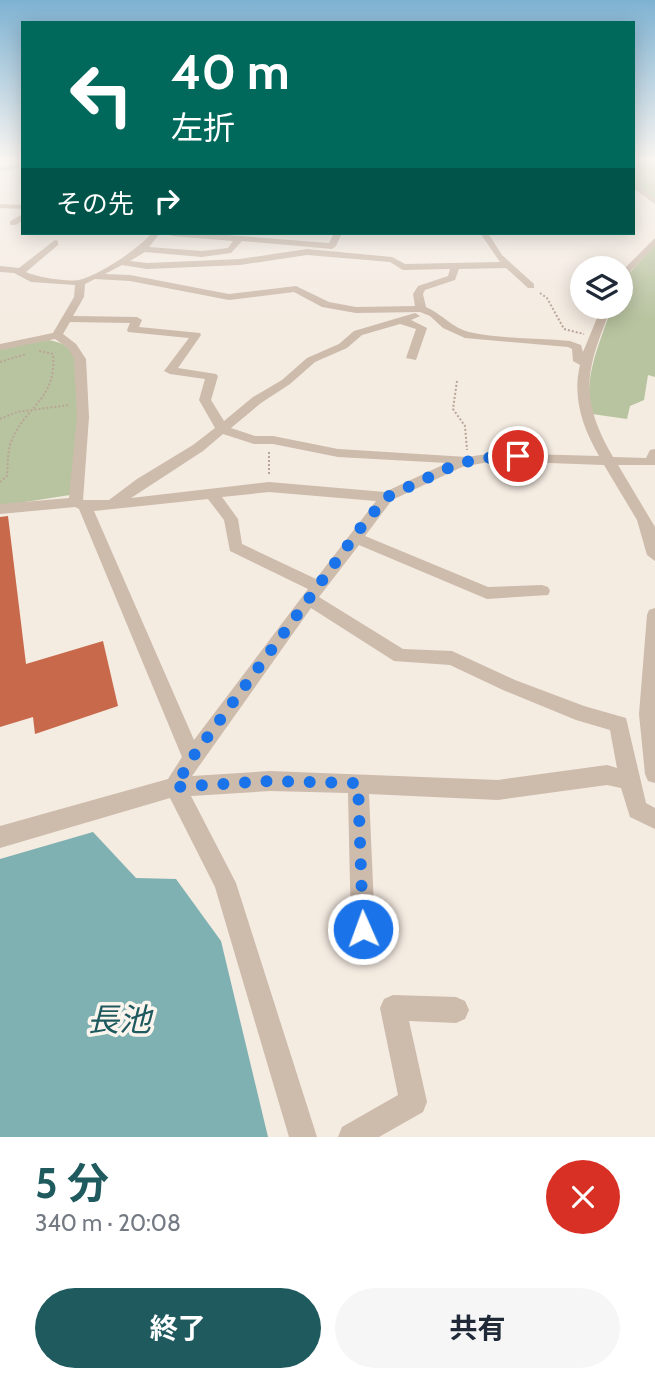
<!DOCTYPE html>
<html lang="ja">
<head>
<meta charset="utf-8">
<style>
	:root { --surface:#fff; --page:#f6f6f7; --text:#1f2937; --muted:#747a83; --accent:#1f5a5e }
	body { margin:0; font-family:Cabin,"Noto Sans JP",sans-serif; background:var(--page); color:var(--text); height:100vh; display:flex; flex-direction:column; font-size:26px; white-space:nowrap }
	* { box-sizing:border-box; margin:0 }
	p { font-size:23px; color:var(--muted) }
	.icon { flex:none; width:38px; height:38px; fill:none; stroke:currentColor; stroke-width:2; stroke-linecap:round; stroke-linejoin:round }
	.map { position:relative; height:1137px; overflow:hidden }
	.side { display:flex; flex-direction:column; background:var(--surface); flex:1 }
	.side>* { flex:none }
	.hud { position:absolute; left:21px; top:21px; width:614px; height:214px; border-radius:0px; box-shadow:0 4px 18px #0003; background:#00695c; color:#fff; overflow:hidden }
	.fabs { position:absolute; left:570px; top:256px; display:grid; gap:14px }
	.fabs a { display:grid; place-items:center; width:63px; height:63px; border-radius:50%; background:var(--surface); box-shadow:0 4px 18px #0003; font-size:35px }
	.pin { position:absolute; display:grid; place-items:center; width:60px; height:60px; color:#fff; margin:-30px; border:4px solid #fff; border-radius:50%; box-shadow:0 2px 7px #0007 }
	.me { position:absolute; width:77px; margin:-38px; rotate:358deg; stroke-linejoin:round; filter:drop-shadow(0 0 5px #0008) }
	.turn { display:flex; align-items:center; gap:24px; height:147px; padding:0 35px; font-size:32px }
	.turn .icon { width:91px; height:91px; stroke-width:2.5 }
	.turn b { display:block; font-size:49px; line-height:60px }
	.then { display:flex; align-items:center; height:66px; padding:0 35px; background:#0003; gap:14px; font-size:26px }
	.round { display:grid; place-items:center; flex:none; width:74px; height:74px; border-radius:37px; background:var(--page) }
	.summary { display:flex; align-items:center; justify-content:space-between; height:119px; padding:0 35px }
	h1 { font-size:42px; font-weight:700; line-height:52px; color:var(--accent) }
	.action { display:flex; gap:14px; margin-top:auto; padding:14px 35px }
	.action a { flex:1; height:80px; border-radius:42px; background:var(--accent); color:#fff; font-size:28px; font-weight:700; line-height:80px; text-align:center }
	.action a+a { background:var(--page); color:var(--text) }
	.map>svg:first-child { display:block }
	.green { fill:#b8c4a0 }
	.water { fill:#7fb0b2 }
	.building { fill:#c8694b }
	.lines { fill:none; stroke-linecap:round; stroke-linejoin:round }
	.path { stroke:#b9a596; stroke-width:2; stroke-dasharray:2 2; stroke-linecap:butt }
	.minor { fill:#cdbbac; fill-rule:evenodd }
	.route { stroke:#1a73e8; stroke-width:12; stroke-dasharray:0 21.6 }
	.labels { text-anchor:middle; dominant-baseline:central; stroke-width:7; stroke-linejoin:round; paint-order:stroke }
	.near-water-label { font-size:32px; font-style:italic; fill:#1f5a5e; stroke:#fbf5ee }
</style>
</head>
<body>
<div class="map">
<svg width="655" height="1137" viewBox="0 0 655 1137">
	<rect width="100%" height="100%" fill="#f4ebe1"/>
	<path class="green" d="M 634,160 L 655,160 L 655,200 L 634,185 Z
		M 655,245 L 655,377 L 648,375 L 644,400 L 630,406 L 627,419 L 592,414 C 582,378 601,341 612,306 L 621,306 L 621,285 L 624,279 Z
		M 44,339 C 53,341 63,342 69,349 C 88,370 73,465 70,495 L 0,506 L 0,349 Z"/>
	<path class="water" d="M 93,832 L 136,878 L 176,879 L 221,941 L 268,1137 L 0,1137 L 0,859 Z"/>
	<path class="building" d="M 8,516 L 26,664 L 103,641 L 118,706 L 35,734 L 33,717 L 0,727 L 0,517 Z"/>
	<g class="lines">
		<path class="path" d="M 540,293 L 547,298 L 564,329 L 584,334
			M 0,362 L 26,354
			M 457,381 L 453,409 L 465,426 L 467,450
			M 0,419 L 17,412 L 69,405
			M 269,452 L 269,474
			M 0,482 L 7,476 C 8,465 7,453 11,442 C 25,406 57,400 53,354 L 39,351"/>
		<path class="minor" d="M 23,162 L 23,166 L 0,172 L 0,168 Z
			M 634,184 L 655,198 L 655,204 L 634,189 Z
			M 0,204 L 23,205 L 23,209 L 0,208 Z
			M 23,214 L 23,220 L 16,225 L 10,225 L 10,221 Z
			M 152,233 L 160,233 L 149,247 L 202,251 L 228,248 L 233,241 L 172,236 L 168,233 L 200,233 L 329,243 L 334,233 L 342,233 L 336,246 L 332,249 L 242,241 L 231,253 L 202,257 L 145,252 L 130,261 L 147,263 L 240,259 L 307,249 L 392,257 L 405,264 L 500,262 L 480,233 L 488,233 L 502,255 L 534,284 L 534,288 L 528,288 L 506,268 L 459,269 L 455,280 L 425,290 L 423,294 L 426,307 C 441,313 452,328 469,332 C 501,339 537,338 570,341 L 581,345 L 583,352 L 602,306 L 612,306 C 587,368 577,395 613,457 L 646,458 L 650,450 L 655,449 L 655,465 L 618,465 L 655,527 L 655,561 L 647,555 L 637,520 L 604,465 L 494,461 L 462,467 L 392,500 L 365,536 L 488,587 L 542,585 L 548,587 L 550,591 L 548,595 L 487,599 L 359,545 L 319,597 L 403,649 L 452,651 L 515,680 L 584,706 L 626,718 L 646,803 L 655,808 L 655,829 L 630,817 L 621,788 L 607,785 L 498,800 L 369,794 L 375,929 L 371,937 L 363,941 L 355,937 L 351,929 L 348,793 L 270,791 L 191,796 L 236,883 L 317,1137 L 289,1137 L 215,887 L 170,798 L 0,848 L 0,826 L 168,779 L 182,757 L 79,509 L 75,507 L 0,514 L 0,504 L 69,498 L 77,417 L 74,359 L 68,348 L 55,339 L 0,350 L 0,344 L 53,333 L 74,297 L 75,285 L 31,282 L 14,273 L 0,272 L 0,266 L 19,268 L 55,240 L 58,241 L 58,245 L 26,272 C 35,277 68,282 79,280 C 100,275 138,249 152,233 ZM 307,255 L 390,262 L 403,270 L 450,269 L 448,276 L 418,286 L 413,294 L 415,306 L 356,307 L 329,302 L 296,286 L 229,294 L 130,275 L 105,274 L 122,265 L 147,269 L 240,265 ZM 95,279 L 130,281 L 229,300 L 294,292 L 322,307 L 356,313 L 420,312 L 430,316 L 443,328 L 465,338 L 568,347 L 572,349 L 573,361 L 580,365 C 572,398 583,428 599,456 L 494,453 L 467,457 L 338,449 L 273,436 L 255,436 L 231,428 L 261,403 L 290,384 L 315,362 L 347,348 L 362,335 L 400,324 L 416,329 L 406,358 L 416,360 L 427,328 L 411,320 L 420,316 L 415,313 L 354,331 L 339,344 L 307,358 L 282,380 L 253,397 L 224,421 L 211,400 L 218,376 L 216,374 L 178,368 L 201,335 L 200,333 L 139,327 L 142,320 L 137,317 L 73,316 L 84,297 L 85,284 ZM 70,322 L 130,323 L 127,330 L 128,332 L 189,338 L 164,371 L 170,374 L 205,379 L 199,400 L 215,428 L 193,445 L 137,479 L 109,500 L 83,500 L 89,417 L 86,359 L 76,344 L 63,334 ZM 223,434 L 254,444 L 273,444 L 338,457 L 447,463 L 385,492 L 269,482 L 131,498 L 203,451 ZM 269,492 L 376,501 L 316,579 L 242,544 L 238,519 L 222,497 ZM 208,499 L 224,520 L 230,551 L 308,589 L 194,740 L 94,511 ZM 311,608 L 394,661 L 450,665 L 503,690 L 576,720 L 610,730 L 617,768 L 607,765 L 498,780 L 270,771 L 192,776 Z
			M 655,238 L 655,246 L 621,281 L 621,272 Z
			M 655,608 L 655,783 L 648,781 L 645,774 L 639,714 L 647,615 L 649,610 Z
			M 393,995 L 456,997 L 465,1001 L 469,1010 L 465,1019 L 456,1023 L 409,1021 L 427,1102 L 423,1112 L 379,1137 L 338,1137 L 342,1127 L 398,1095 L 380,1008 L 384,999 Z"/>
	</g>
	<linearGradient id="sky" x2="0" y2="1"><stop stop-color="#7eb2d2"/><stop offset="0.5" stop-color="#faf6f2"/><stop offset="1" stop-color="#faf6f2" stop-opacity="0"/></linearGradient>
	<rect width="655" height="319" fill="url(#sky)"/>
	<g class="lines">
		<path class="route" d="M 363,929 L 358,783 L 270,781 L 175,787 L 192,758 L 294,619 L 362,526 L 387,497 L 459,463 L 494,457 L 518,456"/>
	</g>
	<g class="labels">
		<g class="near-water-label">
			<text x="119" y="1019">長池</text>
		</g>
	</g>
</svg>
<div class="fabs">
<a><svg class="icon" aria-label="layers" viewBox="0 0 24 24"><path d="M12 4l9 5-9 5-9-5zM3 14l9 5 9-5"/></svg></a>
</div>
<div class="pin" style="left:518px;top:456px;background:#d93025"><svg class="icon" aria-label="arrive" viewBox="0 0 24 24"><path d="M6 21V4h12l-3 4 3 4H6"/></svg></div>
<svg class="me" style="left:363px;top:929px" viewBox="-20 -20 40 40"><circle r="17" fill="#1a73e8" stroke="#fff" stroke-width="3"/><path d="M0-11L8 9 0 5-8 9z" fill="#fff"/></svg>
<div class="hud">
<div class="turn"><svg class="icon" aria-label="left" viewBox="0 0 24 24"><path d="M17 20v-9H6M10 6l-5 5 5 5"/></svg><div><b>40 m</b>左折</div></div>
<div class="then">その先<svg class="icon" aria-label="right" viewBox="0 0 24 24"><path d="M7 20v-9h11M14 6l5 5-5 5"/></svg></div>
</div>
</div>
<section class="side">
<div class="summary"><div><h1>5 分</h1><p>340 m · 20:08</p></div><a class="round" style="background:#d93025;color:#fff"><svg class="icon" aria-label="close" viewBox="0 0 24 24"><path d="M6 6l12 12M18 6L6 18"/></svg></a></div>
<div class="action"><a>終了</a><a>共有</a></div>
</section>
</body>
</html>
